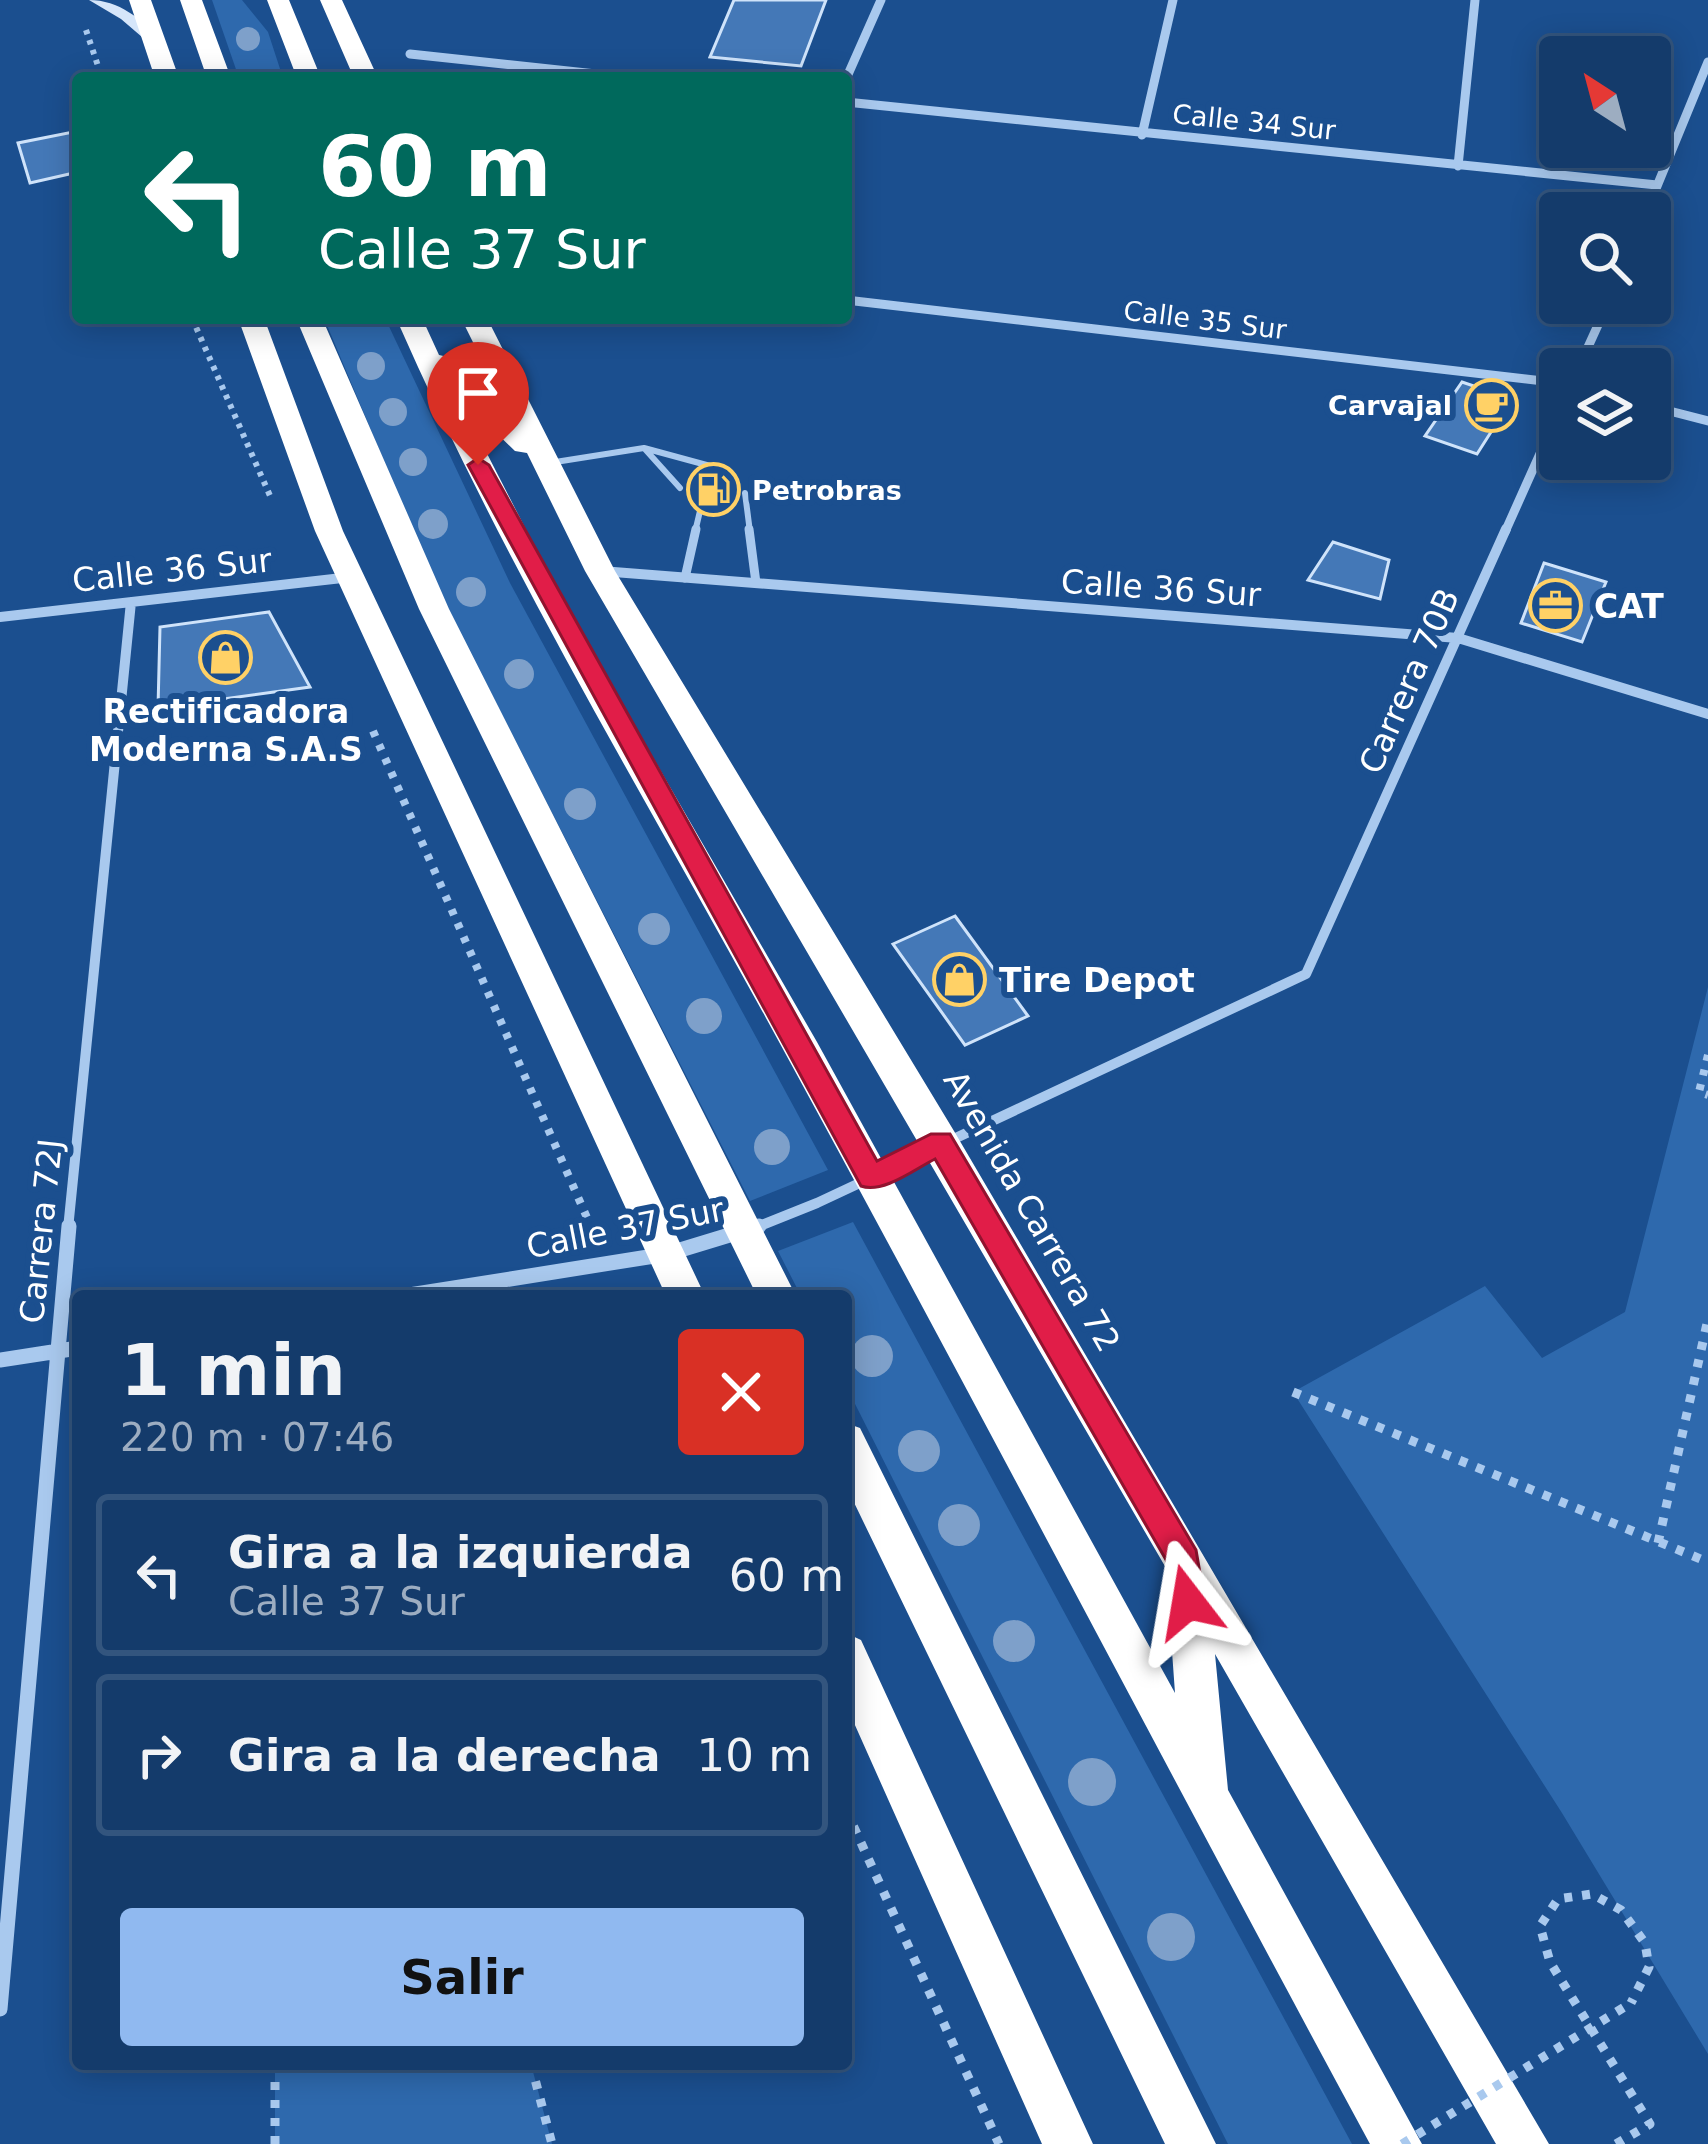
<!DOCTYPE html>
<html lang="es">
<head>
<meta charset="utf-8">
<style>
	:root { --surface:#143b6b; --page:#214673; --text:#f1f3f6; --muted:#9dadc1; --line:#33557e; --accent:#90b9f0 }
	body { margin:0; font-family:"DejaVu Sans",sans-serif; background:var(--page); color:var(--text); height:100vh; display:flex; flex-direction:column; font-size:45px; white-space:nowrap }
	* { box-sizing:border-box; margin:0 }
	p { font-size:39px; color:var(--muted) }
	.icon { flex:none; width:66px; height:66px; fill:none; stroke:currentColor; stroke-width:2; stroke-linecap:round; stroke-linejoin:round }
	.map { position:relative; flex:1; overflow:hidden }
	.side { position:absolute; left:72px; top:1290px; width:780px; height:780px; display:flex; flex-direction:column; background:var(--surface); border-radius:12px; box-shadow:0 6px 30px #0003,0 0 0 3px var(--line) }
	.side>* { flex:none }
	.hud { position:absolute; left:72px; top:72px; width:780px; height:252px; border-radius:12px; box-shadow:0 6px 30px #0003,0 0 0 3px var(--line); background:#00695c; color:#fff; overflow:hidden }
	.needle { width:78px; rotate:324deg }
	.fabs { position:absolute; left:1539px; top:36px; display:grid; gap:24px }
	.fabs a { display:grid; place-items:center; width:132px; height:132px; border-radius:12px; background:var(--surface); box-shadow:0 6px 30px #0003,0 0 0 3px var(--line); font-size:60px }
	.pin { position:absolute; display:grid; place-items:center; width:102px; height:102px; color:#fff; margin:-123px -51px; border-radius:50% 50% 50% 0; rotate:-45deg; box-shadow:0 0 12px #0007 }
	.pin .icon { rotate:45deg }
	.me { position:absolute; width:132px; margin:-66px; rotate:346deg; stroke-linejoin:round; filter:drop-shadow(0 0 9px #0008) }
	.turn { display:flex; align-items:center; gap:42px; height:252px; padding:0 48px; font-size:54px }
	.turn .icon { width:156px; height:156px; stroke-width:2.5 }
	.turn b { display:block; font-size:84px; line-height:102px }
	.round { display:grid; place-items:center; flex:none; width:126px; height:126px; border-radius:12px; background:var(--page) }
	.head { display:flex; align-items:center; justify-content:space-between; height:204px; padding:0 48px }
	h1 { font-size:72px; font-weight:700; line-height:90px }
	.primary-button { display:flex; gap:24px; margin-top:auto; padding:24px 48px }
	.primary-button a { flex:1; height:138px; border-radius:12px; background:var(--accent); color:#111; font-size:48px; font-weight:700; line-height:138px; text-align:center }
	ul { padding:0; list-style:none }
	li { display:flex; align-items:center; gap:36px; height:162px; margin:0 24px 18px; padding:0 24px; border:6px solid var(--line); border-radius:12px }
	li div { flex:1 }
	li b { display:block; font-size:45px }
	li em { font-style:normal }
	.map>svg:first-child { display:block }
	.green { fill:#2e69ad }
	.building { fill:#4478b7; stroke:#cfe3fa; stroke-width:3 }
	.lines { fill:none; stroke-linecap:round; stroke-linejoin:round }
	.path-far2 { stroke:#a9c9ee; stroke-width:6; stroke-dasharray:4.5 6; stroke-linecap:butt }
	.path-far1 { stroke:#a9c9ee; stroke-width:8; stroke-dasharray:6 9; stroke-linecap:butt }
	.path { stroke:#a9c9ee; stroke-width:9; stroke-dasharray:8 10; stroke-linecap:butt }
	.lane-far1 { stroke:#a9c9ee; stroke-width:6 }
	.lane { stroke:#a9c9ee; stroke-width:9 }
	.street-far2 { stroke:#a9c9ee; stroke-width:9 }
	.street-far1 { stroke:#a9c9ee; stroke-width:10 }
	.street { stroke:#a9c9ee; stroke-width:15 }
	.secondary { fill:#d6e6fa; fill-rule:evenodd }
	.highway { fill:#fff; fill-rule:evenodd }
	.path-bridge { stroke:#a9c9ee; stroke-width:9; stroke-dasharray:8 10; stroke-linecap:butt }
	.tree { fill:#7ea0ca }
	.route { fill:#e11d48; stroke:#92132f; stroke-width:3 }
	.labels { text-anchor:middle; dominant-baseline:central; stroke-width:12; stroke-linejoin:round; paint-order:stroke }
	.far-street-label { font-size:27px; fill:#fff; stroke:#1b4f8f }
	.far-poi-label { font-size:27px; font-weight:bold; fill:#fff; stroke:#1b4f8f; text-anchor:end }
	.street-label { font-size:33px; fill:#fff; stroke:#1b4f8f }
	.poi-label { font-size:33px; font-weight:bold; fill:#fff; stroke:#1b4f8f; text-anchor:start }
</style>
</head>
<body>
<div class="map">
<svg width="1708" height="2144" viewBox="0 0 1708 2144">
	<rect width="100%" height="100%" fill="#1b4f8f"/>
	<path class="green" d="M 212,0 L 242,0 L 268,32 L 283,78 L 239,78 Z
		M 324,318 L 385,318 L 510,583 L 828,1170 L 750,1201 L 435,583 Z
		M 1708,987 L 1708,2054 L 1562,1813 L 1293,1392 L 1485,1286 L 1542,1358 L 1625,1312 Z
		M 853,1222 L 1352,2144 L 1228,2144 L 846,1386 L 846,1296 L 801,1296 L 778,1251 Z
		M 275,2064 L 531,2064 L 552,2144 L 275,2144 Z"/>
	<path class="building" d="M 734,0 L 826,0 L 801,66 L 710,57 Z
		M 78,131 L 78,172 L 30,183 L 18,143 Z
		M 1462,382 L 1512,399 L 1477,454 L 1425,436 Z
		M 1333,542 L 1389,560 L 1380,599 L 1308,580 Z
		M 1544,563 L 1606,582 L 1582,642 L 1521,623 Z
		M 269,612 L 310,687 L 158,708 L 160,627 Z
		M 955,916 L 1028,1016 L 965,1045 L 893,944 Z"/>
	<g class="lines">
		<path class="path-far2" d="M 86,30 L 102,78
			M 192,318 L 271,498"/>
		<path class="path-far1" d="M 373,731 L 592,1229
			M 1708,1055 L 1699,1092 L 1708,1095"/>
		<path class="path" d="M 590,1226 L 594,1234
			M 1293,1392 L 1708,1562
			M 1658,1543 L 1708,1319
			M 846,1810 L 999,2144
			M 275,2064 L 275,2144
			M 531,2064 L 552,2144
			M 1616,2144 L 1650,2124 L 1550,1962 L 1540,1926 L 1558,1899 L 1592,1894 L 1621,1910 L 1645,1943 L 1649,1967 L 1631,2003"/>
		<path class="lane-far1" d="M 644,448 L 725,470
			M 549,463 L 644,448 L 680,488
			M 745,493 L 750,532
			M 695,532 L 700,511"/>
		<path class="lane" d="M 749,529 L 756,583
			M 685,578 L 696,529"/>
		<path class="street-far2" d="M 410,54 L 633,78
			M 846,79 L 881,0
			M 846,102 L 1657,185
			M 1142,135 L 1173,0
			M 1458,166 L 1475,0
			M 1646,213 L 1708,62
			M 846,300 L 1560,383
			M 1578,369 L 1608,303
			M 1650,406 L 1708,421
			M 1505,532 L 1560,409"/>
		<path class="street-far1" d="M 601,571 L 1458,638 L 1708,714
			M 0,617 L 351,577
			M 68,1229 L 131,602
			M 752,1229 L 817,1203 L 1306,974 L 1506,529"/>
		<path class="street" d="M 403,1296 L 667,1254 L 759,1226
			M 0,1360 L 78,1348
			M 0,2009 L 69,1226"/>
		<path class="secondary" d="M 89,0 C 119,0 141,19 162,40 L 149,43 L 121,19 Z"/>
		<path class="highway" d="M 129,0 L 151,0 L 179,78 L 155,78 Z
			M 180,0 L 202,0 L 231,78 L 207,78 Z
			M 267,0 L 289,0 L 321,78 L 297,78 Z
			M 320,0 L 342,0 L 378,78 L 354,78 Z
			M 238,318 L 264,318 L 343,531 L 705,1296 L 666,1296 L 315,531 Z
			M 296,318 L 322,318 L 449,609 L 796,1296 L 757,1296 L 419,609 Z
			M 396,318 L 422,318 L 439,355 L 448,357 L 508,413 L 461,318 L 487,318 L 615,571 L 954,1131 L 1549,2144 L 1496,2144 L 1215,1654 L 1228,1790 L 1422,2144 L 1370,2144 C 1175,1784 986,1421 790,1062 C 656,815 509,576 396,318 ZM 457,395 L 515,451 L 527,453 L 585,571 L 1166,1568 L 1175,1693 L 817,1042 L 561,598 Z
			M 846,1423 L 860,1428 L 1216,2144 L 1165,2144 L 846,1486 Z
			M 846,1633 L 861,1640 L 1093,2144 L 1042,2144 L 846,1705 Z"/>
		<path class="path-bridge" d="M 1402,2144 L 1631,2003"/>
	</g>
	<g class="tree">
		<circle cx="248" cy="39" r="12"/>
		<circle cx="371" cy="366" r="14"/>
		<circle cx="393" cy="412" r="14"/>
		<circle cx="413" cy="462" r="14"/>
		<circle cx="433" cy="524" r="15"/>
		<circle cx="471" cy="592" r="15"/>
		<circle cx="519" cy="674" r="15"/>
		<circle cx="580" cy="804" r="16"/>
		<circle cx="654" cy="929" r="16"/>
		<circle cx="704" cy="1016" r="18"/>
		<circle cx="772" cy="1147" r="18"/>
		<circle cx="872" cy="1356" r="21"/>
		<circle cx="919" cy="1451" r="21"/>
		<circle cx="959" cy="1525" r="21"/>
		<circle cx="1014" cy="1641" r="21"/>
		<circle cx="1092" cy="1782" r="24"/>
		<circle cx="1171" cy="1937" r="24"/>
	</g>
	<path class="route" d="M 478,458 L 489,465 L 877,1161 L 931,1134 L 950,1134 L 1196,1550 L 1205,1602 L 1200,1613 L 1188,1618 L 1177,1613 L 1169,1565 L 935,1159 C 915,1169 883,1194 861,1186 L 468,465 Z"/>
	<defs>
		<symbol id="cafe-ring" viewBox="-11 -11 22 22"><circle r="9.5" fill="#1b4f8f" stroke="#ffd166" stroke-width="1.5"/><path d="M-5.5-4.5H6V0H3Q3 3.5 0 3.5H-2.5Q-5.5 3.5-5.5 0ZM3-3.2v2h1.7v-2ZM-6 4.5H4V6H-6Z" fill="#ffd166"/></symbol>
		<symbol id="fuel-ring" viewBox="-11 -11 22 22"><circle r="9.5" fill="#1b4f8f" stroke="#ffd166" stroke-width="1.5"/><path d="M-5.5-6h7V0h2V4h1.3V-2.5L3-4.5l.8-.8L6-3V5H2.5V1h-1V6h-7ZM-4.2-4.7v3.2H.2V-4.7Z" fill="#ffd166"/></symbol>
		<symbol id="office-ring" viewBox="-11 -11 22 22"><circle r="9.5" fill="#1b4f8f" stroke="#ffd166" stroke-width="1.5"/><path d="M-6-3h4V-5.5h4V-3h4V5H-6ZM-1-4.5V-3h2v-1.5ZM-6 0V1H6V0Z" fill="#ffd166"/></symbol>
		<symbol id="shop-ring" viewBox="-11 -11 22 22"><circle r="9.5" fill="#1b4f8f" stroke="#ffd166" stroke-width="1.5"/><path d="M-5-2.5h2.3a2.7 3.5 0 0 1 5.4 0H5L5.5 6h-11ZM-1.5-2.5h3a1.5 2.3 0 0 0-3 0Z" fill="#ffd166"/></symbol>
	</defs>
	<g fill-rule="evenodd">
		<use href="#cafe-ring" x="1462" y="376" width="59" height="59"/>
		<use href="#fuel-ring" x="684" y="460" width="59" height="59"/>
		<use href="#office-ring" x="1526" y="576" width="59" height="59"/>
		<use href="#shop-ring" x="196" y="628" width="59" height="59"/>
		<use href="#shop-ring" x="930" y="950" width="59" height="59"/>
	</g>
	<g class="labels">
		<g class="far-street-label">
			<text transform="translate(1254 122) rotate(6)">Calle 34 Sur</text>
			<text transform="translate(1205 320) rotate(7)">Calle 35 Sur</text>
		</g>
		<g class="far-poi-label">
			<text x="1452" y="405">Carvajal</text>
			<text x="752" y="490" text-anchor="start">Petrobras</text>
		</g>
		<g class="street-label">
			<text transform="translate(172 570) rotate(-6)">Calle 36 Sur</text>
			<text transform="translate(1161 588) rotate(4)">Calle 36 Sur</text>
			<text transform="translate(1409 681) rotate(-66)">Carrera 70B</text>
			<text transform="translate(1032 1211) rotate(60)">Avenida Carrera 72</text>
			<text transform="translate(625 1228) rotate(-11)">Calle 37 Sur</text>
			<text transform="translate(41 1231) rotate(-84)">Carrera 72J</text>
		</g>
		<g class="poi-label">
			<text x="1594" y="606">CAT</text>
			<text x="226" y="711" text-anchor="middle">Rectificadora<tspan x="226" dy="38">Moderna S.A.S</tspan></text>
			<text x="999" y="980">Tire Depot</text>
		</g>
	</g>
</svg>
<div class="fabs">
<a><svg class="needle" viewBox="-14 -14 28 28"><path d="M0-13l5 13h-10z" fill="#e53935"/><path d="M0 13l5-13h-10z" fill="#9dadc1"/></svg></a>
<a><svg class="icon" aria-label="search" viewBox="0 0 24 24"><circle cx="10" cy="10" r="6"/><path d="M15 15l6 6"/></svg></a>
<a><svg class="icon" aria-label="layers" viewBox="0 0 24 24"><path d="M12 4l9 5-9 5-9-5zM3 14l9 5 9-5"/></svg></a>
</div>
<div class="pin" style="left:478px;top:465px;background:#d93025"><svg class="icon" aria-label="arrive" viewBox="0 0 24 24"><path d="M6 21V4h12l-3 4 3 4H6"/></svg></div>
<svg class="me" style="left:1188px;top:1602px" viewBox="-20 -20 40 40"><path d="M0-17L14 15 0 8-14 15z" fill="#e11d48" stroke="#fff" stroke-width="4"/></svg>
<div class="hud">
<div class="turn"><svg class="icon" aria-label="left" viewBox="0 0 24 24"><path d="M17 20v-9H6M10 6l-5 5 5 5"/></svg><div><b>60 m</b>Calle 37 Sur</div></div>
</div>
<section class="side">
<div class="head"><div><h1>1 min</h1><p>220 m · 07:46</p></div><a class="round" style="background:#d93025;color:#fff"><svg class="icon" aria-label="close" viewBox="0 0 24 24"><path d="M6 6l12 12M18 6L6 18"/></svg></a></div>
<ul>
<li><svg class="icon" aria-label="left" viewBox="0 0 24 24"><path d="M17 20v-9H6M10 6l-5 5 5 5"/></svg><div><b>Gira a la izquierda</b><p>Calle 37 Sur</p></div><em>60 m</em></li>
<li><svg class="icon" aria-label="right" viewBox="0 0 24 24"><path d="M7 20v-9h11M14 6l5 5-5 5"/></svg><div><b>Gira a la derecha</b></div><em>10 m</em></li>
</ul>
<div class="primary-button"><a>Salir</a></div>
</section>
</div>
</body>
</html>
